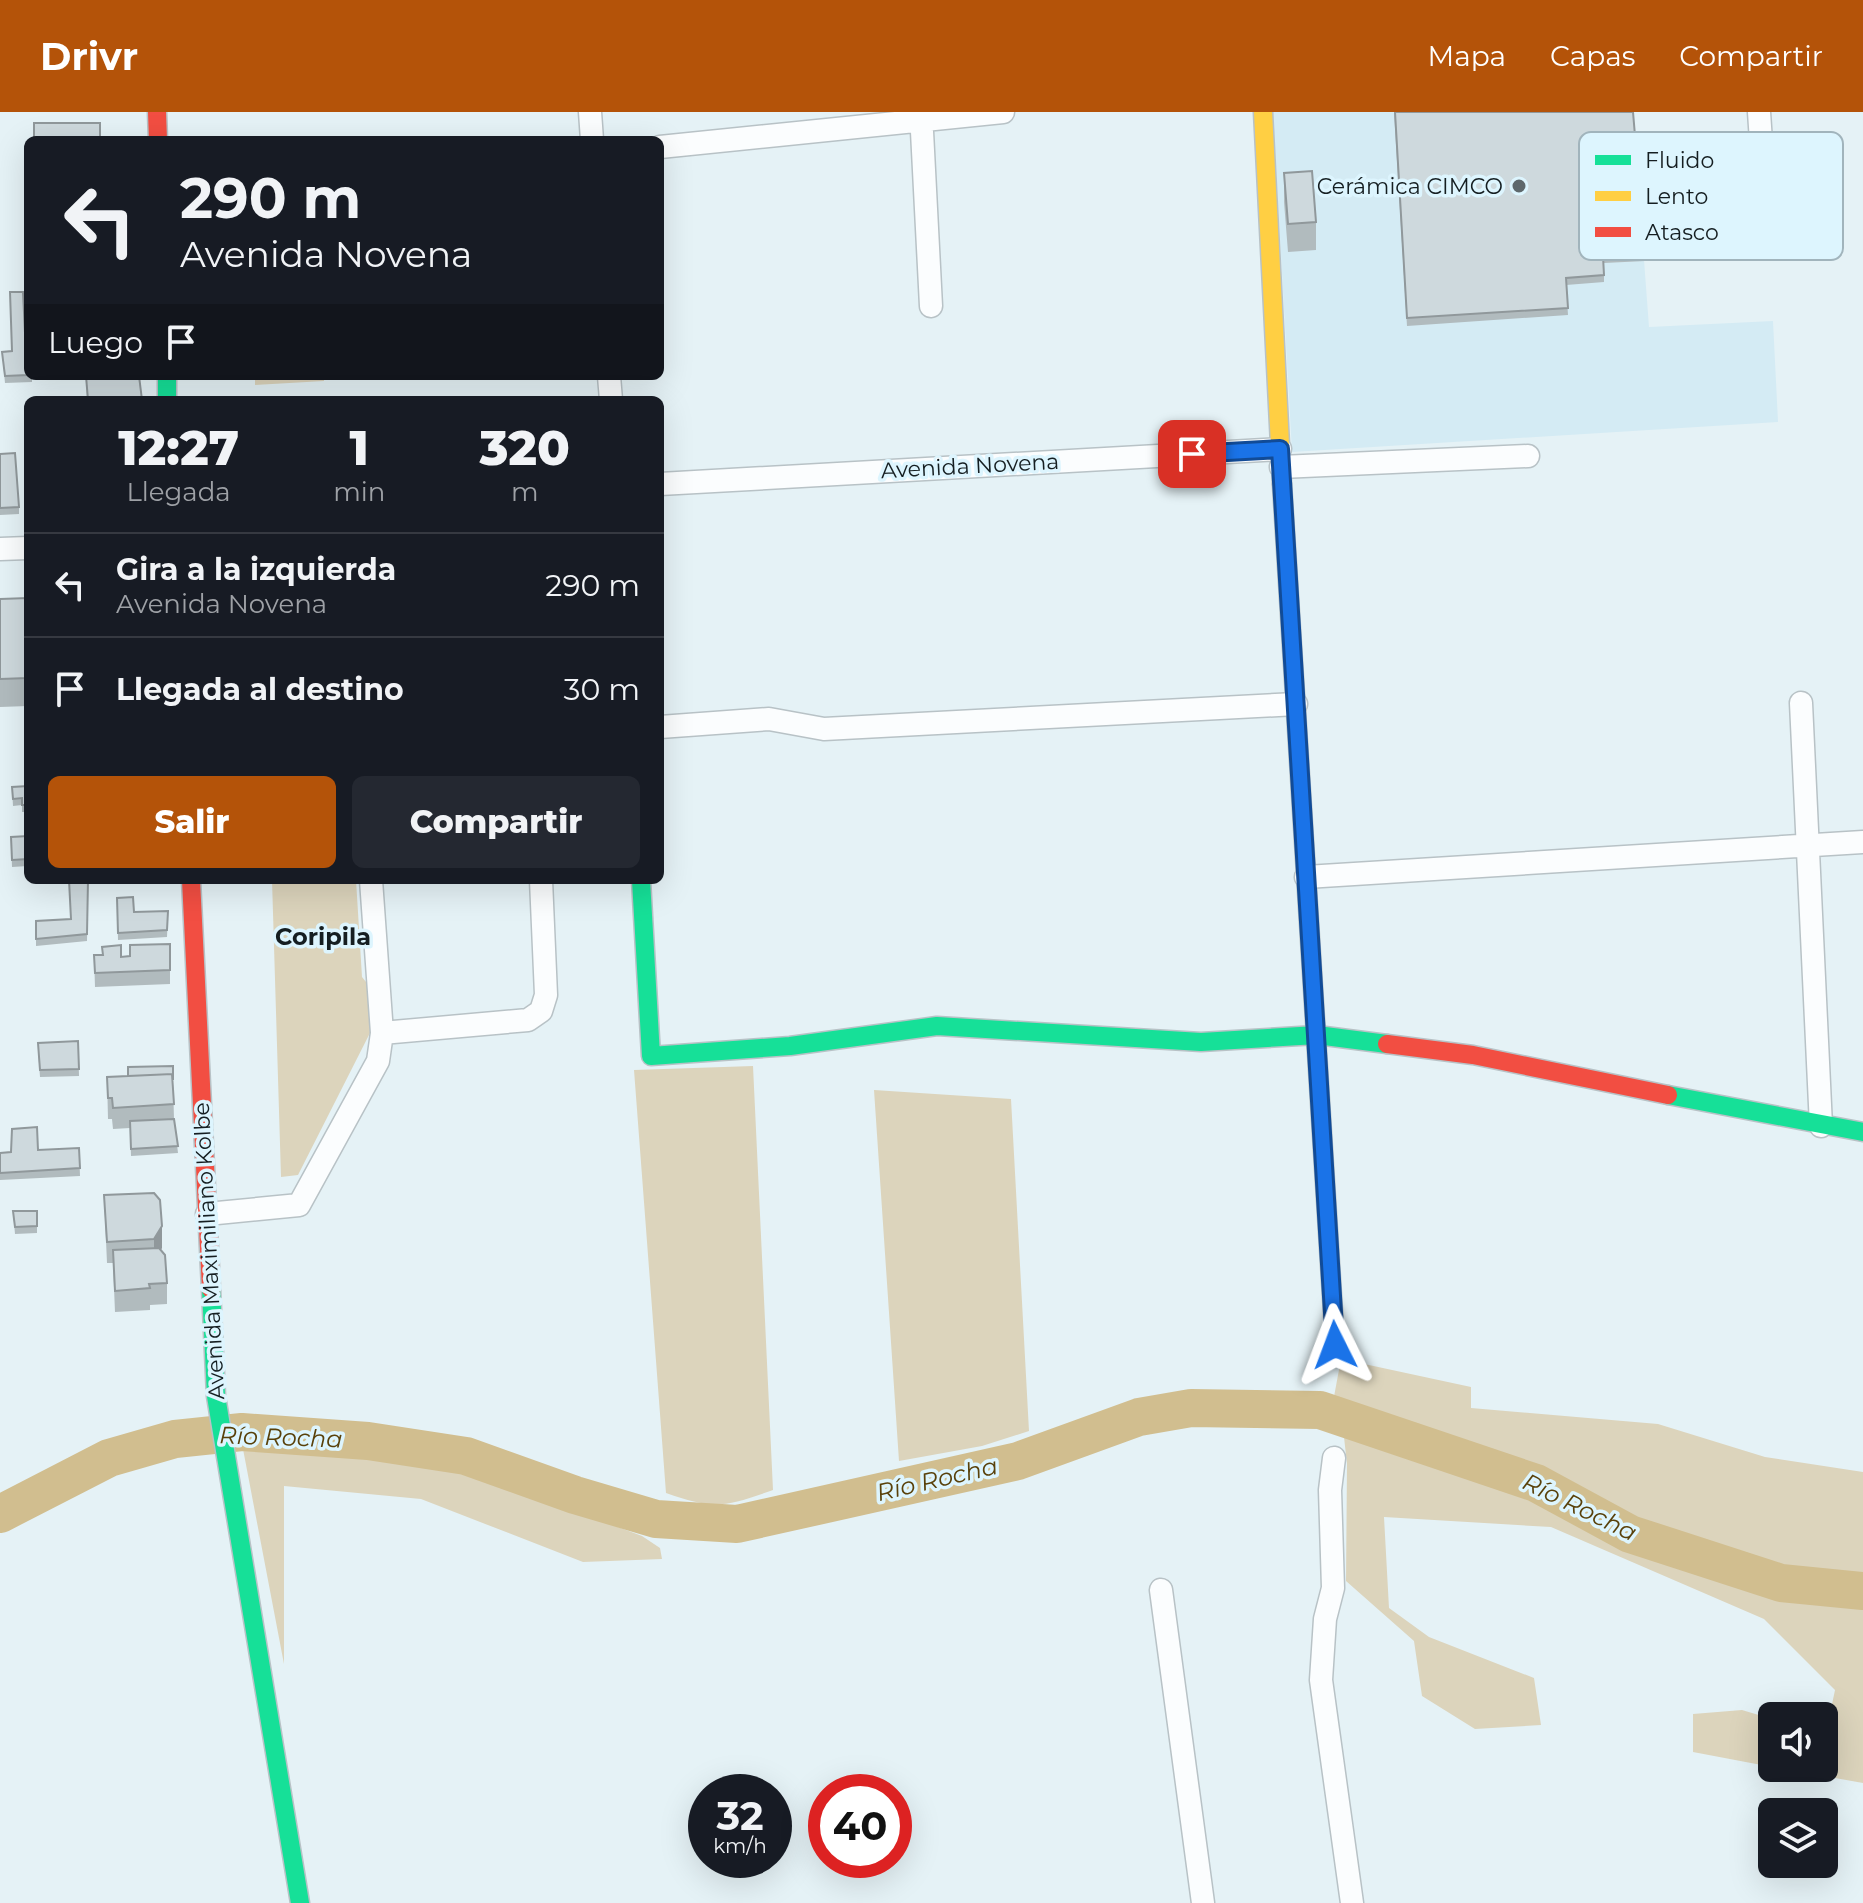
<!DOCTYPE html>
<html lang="es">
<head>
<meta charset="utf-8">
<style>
	:root { --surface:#171b24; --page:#242831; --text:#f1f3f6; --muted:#9ea1a6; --line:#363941; --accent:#b45309 }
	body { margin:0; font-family:Montserrat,sans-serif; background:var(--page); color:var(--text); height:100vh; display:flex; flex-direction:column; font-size:30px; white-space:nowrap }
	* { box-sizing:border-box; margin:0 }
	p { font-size:26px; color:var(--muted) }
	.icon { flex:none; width:44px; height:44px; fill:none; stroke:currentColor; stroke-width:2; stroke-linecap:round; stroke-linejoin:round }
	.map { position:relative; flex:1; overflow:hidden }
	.drawer { position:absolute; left:24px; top:284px; width:640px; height:488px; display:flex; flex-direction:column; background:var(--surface); border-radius:12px; box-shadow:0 8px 32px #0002 }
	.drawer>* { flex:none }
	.top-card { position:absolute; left:24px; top:24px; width:640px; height:244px; border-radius:12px; box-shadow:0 8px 32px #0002; background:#171b24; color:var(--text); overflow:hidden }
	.buttons { position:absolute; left:1758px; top:1590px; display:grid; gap:16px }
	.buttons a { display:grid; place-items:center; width:80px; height:80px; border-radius:12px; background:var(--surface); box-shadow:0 8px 32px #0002; font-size:40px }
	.speed { position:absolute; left:688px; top:1662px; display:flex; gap:16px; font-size:40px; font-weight:700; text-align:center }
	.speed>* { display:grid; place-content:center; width:104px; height:104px; border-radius:50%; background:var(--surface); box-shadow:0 8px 32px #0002; line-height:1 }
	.speed small { font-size:20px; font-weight:400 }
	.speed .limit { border:12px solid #d22; background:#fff; color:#111 }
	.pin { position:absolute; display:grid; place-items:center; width:68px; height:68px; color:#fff; margin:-34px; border-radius:16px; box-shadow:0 4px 12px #0006 }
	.me { position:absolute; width:88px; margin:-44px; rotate:357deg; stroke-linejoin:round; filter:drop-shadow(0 0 6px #0008) }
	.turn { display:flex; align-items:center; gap:28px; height:168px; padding:0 24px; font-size:36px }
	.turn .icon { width:104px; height:104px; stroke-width:2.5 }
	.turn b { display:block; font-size:56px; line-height:68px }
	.then { display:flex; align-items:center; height:76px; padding:0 24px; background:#0003; gap:16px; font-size:30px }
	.eta { display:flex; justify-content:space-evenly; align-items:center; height:136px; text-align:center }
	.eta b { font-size:48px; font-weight:800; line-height:56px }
	.cta { display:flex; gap:16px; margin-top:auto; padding:16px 24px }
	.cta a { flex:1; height:92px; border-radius:12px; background:var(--accent); color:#fff; font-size:32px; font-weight:800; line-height:92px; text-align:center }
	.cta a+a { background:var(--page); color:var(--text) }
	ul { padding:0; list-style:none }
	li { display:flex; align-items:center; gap:24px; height:104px; padding:0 24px; border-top:2px solid var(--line) }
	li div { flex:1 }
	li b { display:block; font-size:30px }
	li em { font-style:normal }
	header { display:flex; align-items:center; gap:48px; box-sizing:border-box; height:112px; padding:0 40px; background:var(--accent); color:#fff }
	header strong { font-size:38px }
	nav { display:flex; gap:44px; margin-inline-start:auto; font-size:28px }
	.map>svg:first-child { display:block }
	.built { fill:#d4ebf4 }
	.green { fill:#dcd4bc }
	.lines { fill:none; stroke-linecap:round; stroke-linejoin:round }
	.river { stroke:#d1be8f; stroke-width:38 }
	.street-casing { stroke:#b8c2c6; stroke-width:25 }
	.fast-casing { stroke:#b8c2c6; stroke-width:21 }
	.slow-casing { stroke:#b8c2c6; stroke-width:21 }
	.jam-casing { stroke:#b8c2c6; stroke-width:21 }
	.street { stroke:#fbfdfe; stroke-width:22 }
	.fast { stroke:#16e098; stroke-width:18 }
	.slow { stroke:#ffcf43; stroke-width:18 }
	.jam { stroke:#f24e42; stroke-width:18 }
	.wall { fill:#b1bbbe }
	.shaded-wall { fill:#90989b }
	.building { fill:#ced9dd; stroke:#90989b; stroke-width:2 }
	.route-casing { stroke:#114b97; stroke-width:20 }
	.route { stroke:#1a73e8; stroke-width:14 }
	.poi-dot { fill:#5e686c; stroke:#ddf5fe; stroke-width:3 }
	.labels { text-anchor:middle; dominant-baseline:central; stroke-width:7; stroke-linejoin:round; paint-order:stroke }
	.poi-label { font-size:22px; fill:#151e21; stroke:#ddf5fe; text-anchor:end }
	.street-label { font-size:22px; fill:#151e21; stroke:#ddf5fe }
	.neighbourhood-label { font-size:24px; font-weight:bold; fill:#151e21; stroke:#ddf5fe }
	.water-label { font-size:24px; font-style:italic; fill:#59410a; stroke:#ddf5fe }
	.key { fill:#ddf5fe; stroke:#a1b4bc; stroke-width:2 }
	.key-label { font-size:22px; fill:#151e21 }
</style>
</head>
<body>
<header>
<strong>Drivr</strong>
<nav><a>Mapa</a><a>Capas</a><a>Compartir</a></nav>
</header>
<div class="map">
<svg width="1863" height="1791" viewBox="0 0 1863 1791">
	<rect width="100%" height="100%" fill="#e5f2f6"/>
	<path class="built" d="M 1273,0 L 1633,0 L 1649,215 L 1773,209 L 1778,310 L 1292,340 Z"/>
	<path class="green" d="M 255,264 L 324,264 L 324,269 L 255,273 Z
		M 272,768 L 356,768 L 362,865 L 371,876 L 372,917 L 298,1063 L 281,1065 Z
		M 753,954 L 773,1378 C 725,1395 714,1398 666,1381 L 634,958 Z
		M 874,978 L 1011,987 L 1029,1319 L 982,1334 L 899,1349 Z
		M 1341,1247 L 1471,1275 L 1471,1296 L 1658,1312 L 1765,1345 L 1863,1360 L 1863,1469 L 1788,1460 L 1637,1416 L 1551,1365 L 1333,1290 Z
		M 1344,1325 L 1457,1360 L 1556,1395 L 1616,1431 L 1773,1483 L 1863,1492 L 1863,1671 L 1779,1656 L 1824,1656 L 1824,1621 L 1826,1621 L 1835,1578 L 1764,1507 L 1551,1415 L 1384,1405 L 1389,1496 L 1429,1525 L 1534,1566 L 1541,1613 L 1475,1617 L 1422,1584 L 1414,1529 L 1346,1469 L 1347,1352 Z
		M 285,1335 L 463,1357 L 642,1424 L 660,1436 L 662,1447 L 583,1450 L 421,1387 L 284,1374 L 284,1552 L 243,1337 Z
		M 1742,1598 L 1772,1607 L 1772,1655 L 1693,1640 L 1693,1602 Z"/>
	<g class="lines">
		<path class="river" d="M 0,1402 L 109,1346 L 175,1327 L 242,1320 L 368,1329 L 466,1344 L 575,1383 L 656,1407 L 737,1412 L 1018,1349 L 1139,1305 L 1191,1296 L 1320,1298 L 1536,1371 L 1630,1422 L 1781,1471 L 1863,1479"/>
		<defs>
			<path id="street" d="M 590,0 L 592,28
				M 921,0 L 931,194
				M 1759,0 L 1762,44
				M 660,35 L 1003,0
				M 609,264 L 611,288
				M 1281,355 L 1528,344
				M 660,372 L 1280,337
				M 0,437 L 28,436
				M 1801,591 L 1821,1014
				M 660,615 L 769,607 L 824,617 L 1296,592
				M 1306,765 L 1863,730
				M 382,921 L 528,908 L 541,899 L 546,883 L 541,768
				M 207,1102 L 299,1093 L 378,949 L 382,921 L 371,768
				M 1334,1346 L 1330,1378 L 1333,1476 L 1325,1507 L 1321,1568 L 1352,1791
				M 1161,1478 L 1203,1791"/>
			<path id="fast" d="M 167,264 L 167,288
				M 1282,372 L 1335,1233
				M 641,768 L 651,944 L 790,934 L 937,914 L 1201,930 L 1317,923 L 1387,932
				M 1668,983 L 1863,1020
				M 211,1177 L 216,1284 L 300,1791"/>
			<path id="slow" d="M 1263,0 L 1282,372"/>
			<path id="jam" d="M 157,0 L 158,28
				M 191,768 L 211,1177
				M 1387,932 L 1473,943 L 1668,983"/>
		</defs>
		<use href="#street" class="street-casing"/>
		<use href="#fast" class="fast-casing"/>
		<use href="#slow" class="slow-casing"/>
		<use href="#jam" class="jam-casing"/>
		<use href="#street" class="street"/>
		<use href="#fast" class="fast"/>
		<use href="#slow" class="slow"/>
		<use href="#jam" class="jam"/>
	</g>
	<path class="wall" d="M 1394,0 L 1645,142 L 1645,149 L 1604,151 L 1604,170 L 1566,173 L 1568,203 L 1407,214 Z
		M 1284,61 L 1316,110 L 1316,138 L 1288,140 L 1284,90 Z
		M 25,221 L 28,221 L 28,264 L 32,264 L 32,270 L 5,271 L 2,240 L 12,239 Z
		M 86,264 L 142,288 L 87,288 Z
		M 0,342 L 19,395 L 19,402 L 0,403 Z
		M 28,486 L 28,594 L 0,595 L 0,487 Z
		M 28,674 L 28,700 L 22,700 L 22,693 L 13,694 L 12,675 Z
		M 28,724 L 28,754 L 12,755 L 11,725 Z
		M 88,768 L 87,829 L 36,834 L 36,809 L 70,807 Z
		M 117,786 L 134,800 L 168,799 L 167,825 L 118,828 Z
		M 170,832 L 170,872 L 95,875 L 94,843 L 102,843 L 102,835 L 121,845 L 130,844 Z
		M 78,929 L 79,964 L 40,965 L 38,938 Z
		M 107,965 L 173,971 L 174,1007 L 178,1041 L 131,1044 L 130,1016 L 113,1017 L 112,1007 L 108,1007 Z
		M 79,1036 L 80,1064 L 0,1068 L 0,1041 Z
		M 154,1081 L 162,1136 L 161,1137 L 167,1171 L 167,1192 L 150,1193 L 150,1198 L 115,1200 L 113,1151 L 107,1151 L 104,1083 Z
		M 13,1099 L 37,1099 L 37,1121 L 15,1122 Z"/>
	<path class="shaded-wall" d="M 162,1114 L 162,1136 L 154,1148 L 154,1127 Z"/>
	<path class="building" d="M 1395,0 L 1633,0 L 1645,142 L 1603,144 L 1604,163 L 1566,166 L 1568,196 L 1407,206 Z
		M 34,11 L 100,11 L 100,28 L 34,28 Z
		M 1312,59 L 1316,110 L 1288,112 L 1284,61 Z
		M 10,180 L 23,180 L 25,221 L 28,221 L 28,263 L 5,264 L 2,240 L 12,239 Z
		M 86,264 L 139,264 L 142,288 L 116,288 L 116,285 L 88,288 Z
		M 15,341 L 19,395 L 0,396 L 0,342 Z
		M 28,486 L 28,566 L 0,567 L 0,487 Z
		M 28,674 L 28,693 L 22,693 L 22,686 L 13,687 L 12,675 Z
		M 28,724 L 28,747 L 12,748 L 11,725 Z
		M 69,768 L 88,768 L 87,822 L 36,827 L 36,809 L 71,807 Z
		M 133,785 L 134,800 L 168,799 L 167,818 L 118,821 L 117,786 Z
		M 170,832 L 170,858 L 95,861 L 94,843 L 103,843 L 102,835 L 121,833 L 121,845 L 130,844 L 130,833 Z
		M 78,929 L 79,957 L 40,958 L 38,931 Z
		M 173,954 L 173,968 L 172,962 L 128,964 L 128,955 Z
		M 172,962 L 174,992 L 113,996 L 112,986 L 108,986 L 107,965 Z
		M 174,1007 L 178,1034 L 131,1037 L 130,1009 Z
		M 37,1015 L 38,1038 L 79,1036 L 80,1056 L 0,1061 L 0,1041 L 11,1040 L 12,1017 Z
		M 154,1081 L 160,1088 L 162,1114 L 154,1127 L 107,1130 L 104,1083 Z
		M 13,1099 L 37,1099 L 37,1114 L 15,1115 Z
		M 159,1136 L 165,1143 L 167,1171 L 149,1172 L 150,1176 L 115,1179 L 113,1138 Z"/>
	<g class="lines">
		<defs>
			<path id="route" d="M 1192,342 L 1280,337 L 1335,1233"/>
		</defs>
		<use href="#route" class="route-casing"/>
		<use href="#route" class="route"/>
	</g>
	<circle class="poi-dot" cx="1519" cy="74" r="8"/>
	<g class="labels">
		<g class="poi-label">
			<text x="1503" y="74">Cerámica CIMCO</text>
		</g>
		<g class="street-label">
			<text transform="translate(970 354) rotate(-3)">Avenida Novena</text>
			<text transform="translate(209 1139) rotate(-93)">Avenida Maximiliano Kolbe</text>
		</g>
		<g class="neighbourhood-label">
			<text x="323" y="824">Coripila</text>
		</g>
		<g class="water-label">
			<text transform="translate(281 1325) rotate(2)">Río Rocha</text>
			<text transform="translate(937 1367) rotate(-13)">Río Rocha</text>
			<text transform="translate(1580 1395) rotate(26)">Río Rocha</text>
		</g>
	</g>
	<rect x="1579" y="20" width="264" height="128" rx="12" class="key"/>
	<rect x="1595" y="43" width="36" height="10" fill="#16e098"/>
	<rect x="1595" y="79" width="36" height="10" fill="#ffcf43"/>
	<rect x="1595" y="115" width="36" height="10" fill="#f24e42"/>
	<g class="key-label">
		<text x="1645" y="56">Fluido</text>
		<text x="1645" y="92">Lento</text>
		<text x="1645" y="128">Atasco</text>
	</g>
</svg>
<div class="buttons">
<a><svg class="icon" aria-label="sound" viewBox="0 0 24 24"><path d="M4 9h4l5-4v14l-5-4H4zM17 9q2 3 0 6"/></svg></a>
<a><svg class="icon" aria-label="layers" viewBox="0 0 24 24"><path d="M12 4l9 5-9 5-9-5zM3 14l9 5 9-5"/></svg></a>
</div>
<div class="speed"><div>32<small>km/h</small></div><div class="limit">40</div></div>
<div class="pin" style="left:1192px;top:342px;background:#d93025"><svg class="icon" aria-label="arrive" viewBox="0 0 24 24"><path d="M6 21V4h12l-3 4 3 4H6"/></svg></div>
<svg class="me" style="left:1335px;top:1233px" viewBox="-20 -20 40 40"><path d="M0-17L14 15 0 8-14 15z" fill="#1a73e8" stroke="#fff" stroke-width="4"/></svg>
<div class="top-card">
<div class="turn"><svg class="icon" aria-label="left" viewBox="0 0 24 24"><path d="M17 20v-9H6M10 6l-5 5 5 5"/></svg><div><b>290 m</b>Avenida Novena</div></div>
<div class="then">Luego<svg class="icon" aria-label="arrive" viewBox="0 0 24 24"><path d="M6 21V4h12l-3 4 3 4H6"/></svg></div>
</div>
<section class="drawer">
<div class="eta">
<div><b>12:27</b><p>Llegada</p></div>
<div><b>1</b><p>min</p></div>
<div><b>320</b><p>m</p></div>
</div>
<ul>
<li><svg class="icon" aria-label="left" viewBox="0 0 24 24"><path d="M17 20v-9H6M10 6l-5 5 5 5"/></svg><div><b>Gira a la izquierda</b><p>Avenida Novena</p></div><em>290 m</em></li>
<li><svg class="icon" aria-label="arrive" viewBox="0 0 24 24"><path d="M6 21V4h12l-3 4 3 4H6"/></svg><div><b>Llegada al destino</b></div><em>30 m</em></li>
</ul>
<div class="cta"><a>Salir</a><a>Compartir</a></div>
</section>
</div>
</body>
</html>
